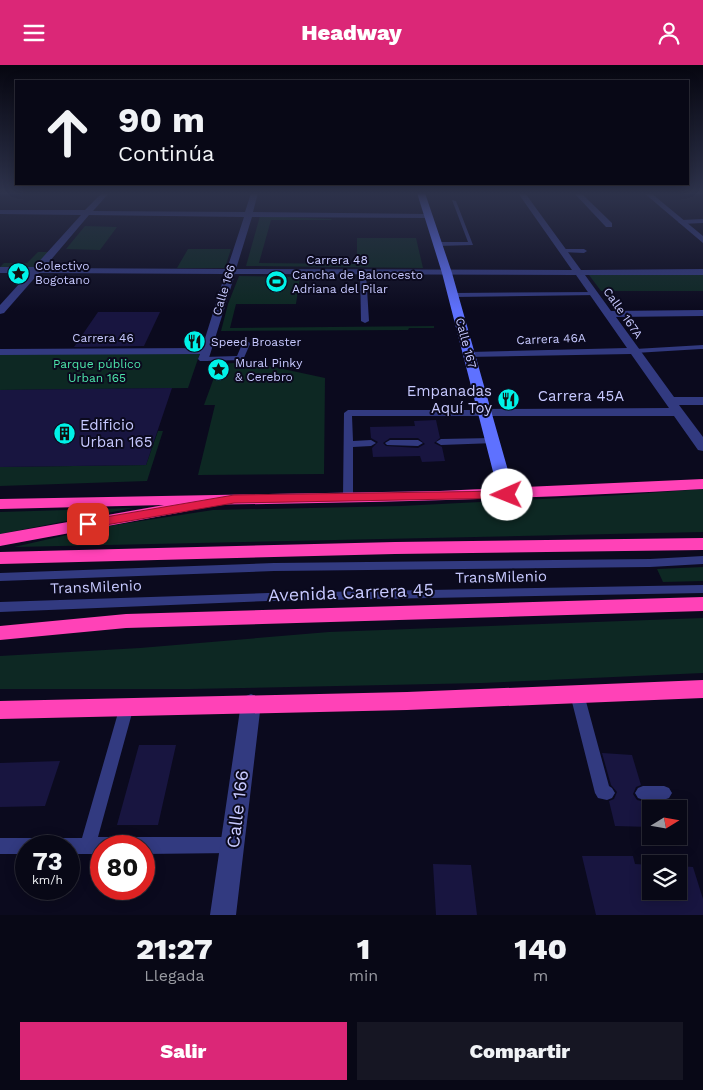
<!DOCTYPE html>
<html lang="es">
<head>
<meta charset="utf-8">
<style>
	:root { --surface:#080816; --page:#161623; --text:#f1f3f6; --muted:#989aa1; --line:#292935; --accent:#db2777 }
	body { margin:0; font-family:"Work Sans",sans-serif; background:var(--page); color:var(--text); height:100vh; display:flex; flex-direction:column; font-size:19px; white-space:nowrap }
	* { box-sizing:border-box; margin:0 }
	p { font-size:16px; color:var(--muted) }
	.icon { flex:none; width:28px; height:28px; fill:none; stroke:currentColor; stroke-width:2; stroke-linecap:round; stroke-linejoin:round }
	.map { position:relative; height:850px; overflow:hidden }
	.side { display:flex; flex-direction:column; background:var(--surface); flex:1 }
	.side>* { flex:none }
	.banner { position:absolute; left:15px; top:15px; width:674px; height:105px; border-radius:0px; box-shadow:0 2px 12px #0003,0 0 0 1px var(--line); background:#080816; color:var(--text); overflow:hidden }
	.needle { width:32px; rotate:79deg }
	.fabs { position:absolute; left:642px; top:735px; display:grid; gap:10px }
	.fabs a { display:grid; place-items:center; width:45px; height:45px; border-radius:0px; background:var(--surface); box-shadow:0 2px 12px #0003,0 0 0 1px var(--line); font-size:25px }
	.speed { position:absolute; left:15px; top:770px; display:flex; gap:10px; font-size:25px; font-weight:700; text-align:center }
	.speed>* { display:grid; place-content:center; width:65px; height:65px; border-radius:50%; background:var(--surface); box-shadow:0 2px 12px #0003,0 0 0 1px var(--line); line-height:1 }
	.speed small { font-size:12px; font-weight:400 }
	.speed .limit { border:8px solid #d22; background:#fff; color:#111 }
	.pin { position:absolute; display:grid; place-items:center; width:42px; height:42px; color:#fff; margin:-21px; border-radius:10px; box-shadow:0 2px 8px #0006 }
	.me { position:absolute; width:55px; margin:-28px; rotate:269deg; stroke-linejoin:round; filter:drop-shadow(0 0 4px #0008) }
	.turn { display:flex; align-items:center; gap:18px; height:105px; padding:0 20px; font-size:22px }
	.turn .icon { width:65px; height:65px; stroke-width:2.5 }
	.turn b { display:block; font-size:35px; line-height:42px }
	.eta { display:flex; justify-content:space-evenly; align-items:center; height:85px; text-align:center }
	.eta b { font-size:30px; font-weight:800; line-height:35px }
	.action { display:flex; gap:10px; margin-top:auto; padding:10px 20px }
	.action a { flex:1; height:58px; border-radius:0px; background:var(--accent); color:#fff; font-size:20px; font-weight:800; line-height:58px; text-align:center }
	.action a+a { background:var(--page); color:var(--text) }
	header { display:flex; justify-content:space-between; align-items:center; height:65px; padding:0 20px; background:var(--accent); color:#fff; font-size:22px; font-weight:800 }
	.map>svg:first-child { display:block }
	.green { fill:#0d2823 }
	.building { fill:#181540; fill-rule:evenodd }
	.lines { fill:none; stroke-linecap:round; stroke-linejoin:round }
	.lane { fill:#323a80; fill-rule:evenodd }
	.street { fill:#323a80; fill-rule:evenodd }
	.secondary { fill:#5e71ff; fill-rule:evenodd }
	.highway { fill:#ff42b7; fill-rule:evenodd }
	.route { fill:#e11d48; stroke:#92132f }
	.labels { text-anchor:middle; dominant-baseline:central; stroke-width:4; stroke-linejoin:round; paint-order:stroke }
	.far-street-label { font-size:12px; fill:#c7c9ff; stroke:#0b0a1e }
	.far-poi-label { font-size:12px; fill:#c7c9ff; stroke:#0b0a1e; text-anchor:start }
	.far-park-label { font-size:12px; fill:#4de5aa; stroke:#0b0a1e }
	.poi-label { font-size:15px; fill:#c7c9ff; stroke:#0b0a1e; text-anchor:end }
	.street-label { font-size:15px; fill:#c7c9ff; stroke:#0b0a1e }
	.near-street-label { font-size:18px; fill:#c7c9ff; stroke:#0b0a1e }
</style>
</head>
<body>
<header><svg class="icon" aria-label="menu" viewBox="0 0 24 24"><path d="M4 6h16M4 12h16M4 18h16"/></svg>Headway<svg class="icon" aria-label="person" viewBox="0 0 24 24"><circle cx="12" cy="8" r="4"/><path d="M4 21q1-7 8-7t8 7"/></svg></header>
<div class="map">
<svg width="703" height="850" viewBox="0 0 703 850">
	<rect width="100%" height="100%" fill="#0b0a1e"/>
	<path class="green" d="M 260,151 L 332,154 L 331,155 L 271,155 L 259,198 L 357,199 L 357,173 L 416,173 L 423,203 L 246,201 Z
		M 85,161 L 117,162 L 100,185 L 66,184 Z
		M 188,184 L 231,184 L 225,203 L 177,203 Z
		M 38,187 L 51,187 L 36,203 L 0,202 L 4,198 L 27,198 Z
		M 589,210 L 703,210 L 703,226 L 601,226 Z
		M 239,211 L 300,212 L 296,239 L 236,239 L 230,263 L 434,261 L 434,263 L 409,263 L 408,265 L 221,266 L 228,239 Z
		M 0,288 L 200,288 L 188,323 L 0,325 Z
		M 250,297 L 325,313 L 324,409 L 198,410 L 215,340 L 204,340 L 219,299 Z
		M 158,366 L 163,366 L 147,416 L 0,421 L 0,402 L 146,400 Z
		M 703,424 L 703,467 L 14,482 L 102,462 L 213,445 L 401,441 L 621,430 Z
		M 133,443 L 0,469 L 0,447 Z
		M 703,502 L 703,516 L 663,517 L 657,504 Z
		M 703,553 L 703,608 L 482,618 L 190,624 L 0,624 L 0,591 L 140,583 L 329,567 Z"/>
	<path class="building" d="M 98,247 L 160,247 L 144,281 L 74,282 Z
		M 172,323 L 146,400 L 0,402 L 0,325 Z
		M 436,355 L 440,373 L 434,378 L 442,382 L 445,396 L 422,397 L 420,391 L 373,392 L 372,383 L 378,377 L 371,373 L 370,362 L 415,361 L 414,356 ZM 390,373 L 418,373 L 425,379 L 418,383 L 386,381 L 383,378 Z
		M 139,680 L 176,680 L 158,760 L 117,760 Z
		M 602,688 L 632,690 L 641,720 L 636,722 L 633,729 L 637,735 L 646,737 L 651,762 L 615,761 L 609,736 L 614,734 L 617,727 L 611,720 Z
		M 60,696 L 45,741 L 0,742 L 0,698 Z
		M 582,791 L 633,791 L 635,799 L 651,800 L 651,826 L 679,826 L 679,801 L 693,802 L 703,834 L 703,850 L 596,850 Z
		M 433,799 L 471,800 L 477,850 L 436,850 Z"/>
	<g class="lines">
		<path class="lane" d="M 452,135 L 456,136 L 473,180 L 437,181 L 434,179 L 437,177 L 468,177 Z
			M 703,154 L 703,158 L 681,159 L 678,157 L 681,155 Z
			M 564,184 L 584,184 L 587,186 L 584,188 L 562,187 L 561,186 Z
			M 363,206 L 366,208 L 369,256 L 365,258 L 361,256 L 360,208 Z
			M 595,227 L 597,228 L 597,230 L 453,232 L 450,230 L 453,228 Z
			M 243,277 L 249,277 L 250,279 L 243,295 L 204,296 L 200,294 L 204,292 L 237,291 Z
			M 703,280 L 703,284 L 701,284 L 635,288 L 631,286 L 635,284 Z
			M 348,345 L 485,345 L 489,348 L 485,351 L 352,351 L 353,376 L 371,375 L 376,378 L 371,381 L 353,382 L 353,432 L 348,435 L 343,432 L 344,348 Z
			M 492,373 L 495,374 L 497,376 L 495,378 L 441,380 L 436,377 L 441,374 Z
			M 390,375 L 418,375 L 423,378 L 418,381 L 387,380 L 385,378 Z
			M 703,491 L 703,499 L 650,502 L 274,506 L 0,516 L 0,508 L 274,498 L 650,494 Z
			M 703,520 L 703,528 L 268,536 L 0,547 L 0,537 L 268,528 Z
			M 577,623 L 582,625 L 584,629 L 609,721 L 612,723 L 615,728 L 612,733 L 607,735 L 598,733 L 595,728 L 570,629 L 572,625 Z
			M 127,635 L 132,637 L 134,641 L 98,772 L 232,772 L 238,774 L 240,780 L 238,786 L 232,788 L 144,789 L 144,781 L 101,781 L 101,789 L 69,789 L 69,781 L 26,781 L 26,789 L 0,789 L 0,773 L 82,773 L 120,641 L 122,637 Z
			M 643,721 L 664,721 L 669,723 L 672,728 L 669,733 C 660,737 647,737 638,733 L 635,728 L 638,723 Z"/>
		<path class="street" d="M 102,128 L 109,128 L 93,146 L 245,147 L 251,128 L 258,128 L 253,147 L 428,149 L 432,151 L 428,153 L 252,152 L 236,204 L 572,205 L 518,128 L 525,128 L 581,205 L 703,204 L 703,210 L 585,210 L 611,246 L 703,245 L 703,251 L 616,252 L 674,332 L 703,332 L 703,340 L 679,340 L 703,372 L 703,386 L 698,385 L 674,351 L 480,351 L 479,348 L 485,344 L 669,343 L 631,289 L 465,292 L 463,290 L 469,287 L 627,283 L 576,210 L 235,209 L 208,296 L 200,296 L 198,294 L 200,289 L 0,290 L 0,284 L 202,283 L 225,209 L 39,208 L 4,248 L 0,249 L 0,240 L 29,208 L 0,208 L 0,202 L 34,202 L 81,150 L 0,149 L 0,145 L 85,145 ZM 89,150 L 244,152 L 227,204 L 44,203 Z
			M 574,128 L 581,128 L 612,158 L 612,162 L 606,162 Z
			M 644,128 L 651,128 L 703,171 L 703,178 Z
			M 251,629 L 258,632 L 261,638 L 236,850 L 210,850 L 241,638 L 244,632 Z"/>
		<path class="secondary" d="M 417,128 L 425,128 L 452,208 L 515,430 L 512,433 L 502,433 L 499,430 L 442,208 Z"/>
		<path class="highway" d="M 703,414 L 703,424 C 532,434 361,438 189,440 L 191,442 L 188,446 L 183,447 L 0,481 L 0,469 L 164,440 L 0,444 L 0,434 L 439,426 Z
			M 703,473 L 703,485 L 395,489 L 0,499 L 0,487 L 395,477 Z
			M 703,532 L 703,546 L 126,563 L 0,575 L 0,561 L 126,549 Z
			M 703,615 L 703,633 L 407,645 L 0,654 L 0,636 L 407,627 Z"/>
	</g>
	<linearGradient id="sky" x2="0" y2="1"><stop stop-color="#060610"/><stop offset="0.52" stop-color="#2e334c"/><stop offset="1" stop-color="#2e334c" stop-opacity="0"/></linearGradient>
	<rect width="703" height="246" fill="url(#sky)"/>
	<path class="route" d="M 507,426 L 511,427 L 513,430 L 511,433 L 234,438 L 88,463 L 81,459 L 88,455 L 234,430 Z"/>
	<defs>
		<symbol id="sight-disc" viewBox="-11 -11 22 22"><circle r="9.5" fill="#00f2e8" stroke="#0b0a1e"/><path d="M0-6L1.8-2.2L6-1.7L2.9 1.2L3.7 5.4L0 3.3L-3.7 5.4L-2.9 1.2L-6-1.7L-1.8-2.2Z" fill="#111"/></symbol>
		<symbol id="stadium-disc" viewBox="-11 -11 22 22"><circle r="9.5" fill="#00f2e8" stroke="#0b0a1e"/><path d="M0-5a6.5 5 0 1 0 0 10a6.5 5 0 1 0 0-10ZM-3.5-1.8h7v3.6h-7Z" fill="#111"/></symbol>
		<symbol id="restaurant-disc" viewBox="-11 -11 22 22"><circle r="9.5" fill="#00f2e8" stroke="#0b0a1e"/><path d="M-5-6h1v4h1v-4h1v4h1v-4h1v5L-1.5 .5V6h-2V.5L-5-1ZM5-6V6H3V1.5H1.5Q1.5-4 5-6Z" fill="#111"/></symbol>
		<symbol id="building-disc" viewBox="-11 -11 22 22"><circle r="9.5" fill="#00f2e8" stroke="#0b0a1e"/><path d="M-4-6H4V6H1V3H-1V6H-4ZM-2.5-4.3h1.7v1.8h-1.7ZM.8-4.3h1.7v1.8H.8ZM-2.5-1h1.7V.8h-1.7ZM.8-1h1.7V.8H.8Z" fill="#111"/></symbol>
	</defs>
	<g fill-rule="evenodd">
		<use href="#sight-disc" x="6" y="196" width="25" height="25"/>
		<use href="#stadium-disc" x="264" y="204" width="25" height="25"/>
		<use href="#restaurant-disc" x="182" y="264" width="25" height="25"/>
		<use href="#sight-disc" x="206" y="292" width="25" height="25"/>
		<use href="#restaurant-disc" x="496" y="322" width="25" height="25"/>
		<use href="#building-disc" x="52" y="356" width="25" height="25"/>
	</g>
	<g class="labels">
		<g class="far-street-label">
			<text x="337" y="195">Carrera 48</text>
			<text transform="translate(224 225) rotate(-73)">Calle 166</text>
			<text transform="translate(623 248) rotate(55)">Calle 167A</text>
			<text x="103" y="273">Carrera 46</text>
			<text transform="translate(551 274) rotate(-2)">Carrera 46A</text>
			<text transform="translate(466 278) rotate(75)">Calle 167</text>
		</g>
		<g class="far-poi-label">
			<text x="35" y="201">Colectivo<tspan x="35" dy="14">Bogotano</tspan></text>
			<text x="292" y="210">Cancha de Baloncesto<tspan x="292" dy="14">Adriana del Pilar</tspan></text>
			<text x="211" y="277">Speed Broaster</text>
			<text x="235" y="298">Mural Pinky<tspan x="235" dy="14">&amp; Cerebro</tspan></text>
		</g>
		<g class="far-park-label">
			<text x="97" y="299">Parque público<tspan x="97" dy="14">Urban 165</tspan></text>
		</g>
		<g class="poi-label">
			<text x="492" y="326">Empanadas<tspan x="492" dy="17">Aquí Toy</tspan></text>
			<text x="80" y="360" text-anchor="start">Edificio<tspan x="80" dy="17">Urban 165</tspan></text>
		</g>
		<g class="street-label">
			<text x="581" y="331">Carrera 45A</text>
			<text transform="translate(501 512) rotate(-1)">TransMilenio</text>
			<text transform="translate(96 522) rotate(-2)">TransMilenio</text>
		</g>
		<g class="near-street-label">
			<text transform="translate(351 527) rotate(-2)">Avenida Carrera 45</text>
			<text transform="translate(237 744) rotate(-83)">Calle 166</text>
		</g>
	</g>
</svg>
<div class="fabs">
<a><svg class="needle" viewBox="-14 -14 28 28"><path d="M0-13l5 13h-10z" fill="#e53935"/><path d="M0 13l5-13h-10z" fill="#989aa1"/></svg></a>
<a><svg class="icon" aria-label="layers" viewBox="0 0 24 24"><path d="M12 4l9 5-9 5-9-5zM3 14l9 5 9-5"/></svg></a>
</div>
<div class="speed"><div>73<small>km/h</small></div><div class="limit">80</div></div>
<div class="pin" style="left:88px;top:459px;background:#d93025"><svg class="icon" aria-label="arrive" viewBox="0 0 24 24"><path d="M6 21V4h12l-3 4 3 4H6"/></svg></div>
<svg class="me" style="left:507px;top:430px" viewBox="-20 -20 40 40"><circle r="19" fill="#fff"/><path d="M0-13L10 11 0 6-10 11z" fill="#e11d48"/></svg>
<div class="banner">
<div class="turn"><svg class="icon" aria-label="ahead" viewBox="0 0 24 24"><path d="M12 20V5M6 11l6-6 6 6"/></svg><div><b>90 m</b>Continúa</div></div>
</div>
</div>
<section class="side">
<div class="eta">
<div><b>21:27</b><p>Llegada</p></div>
<div><b>1</b><p>min</p></div>
<div><b>140</b><p>m</p></div>
</div>
<div class="action"><a>Salir</a><a>Compartir</a></div>
</section>
</body>
</html>
